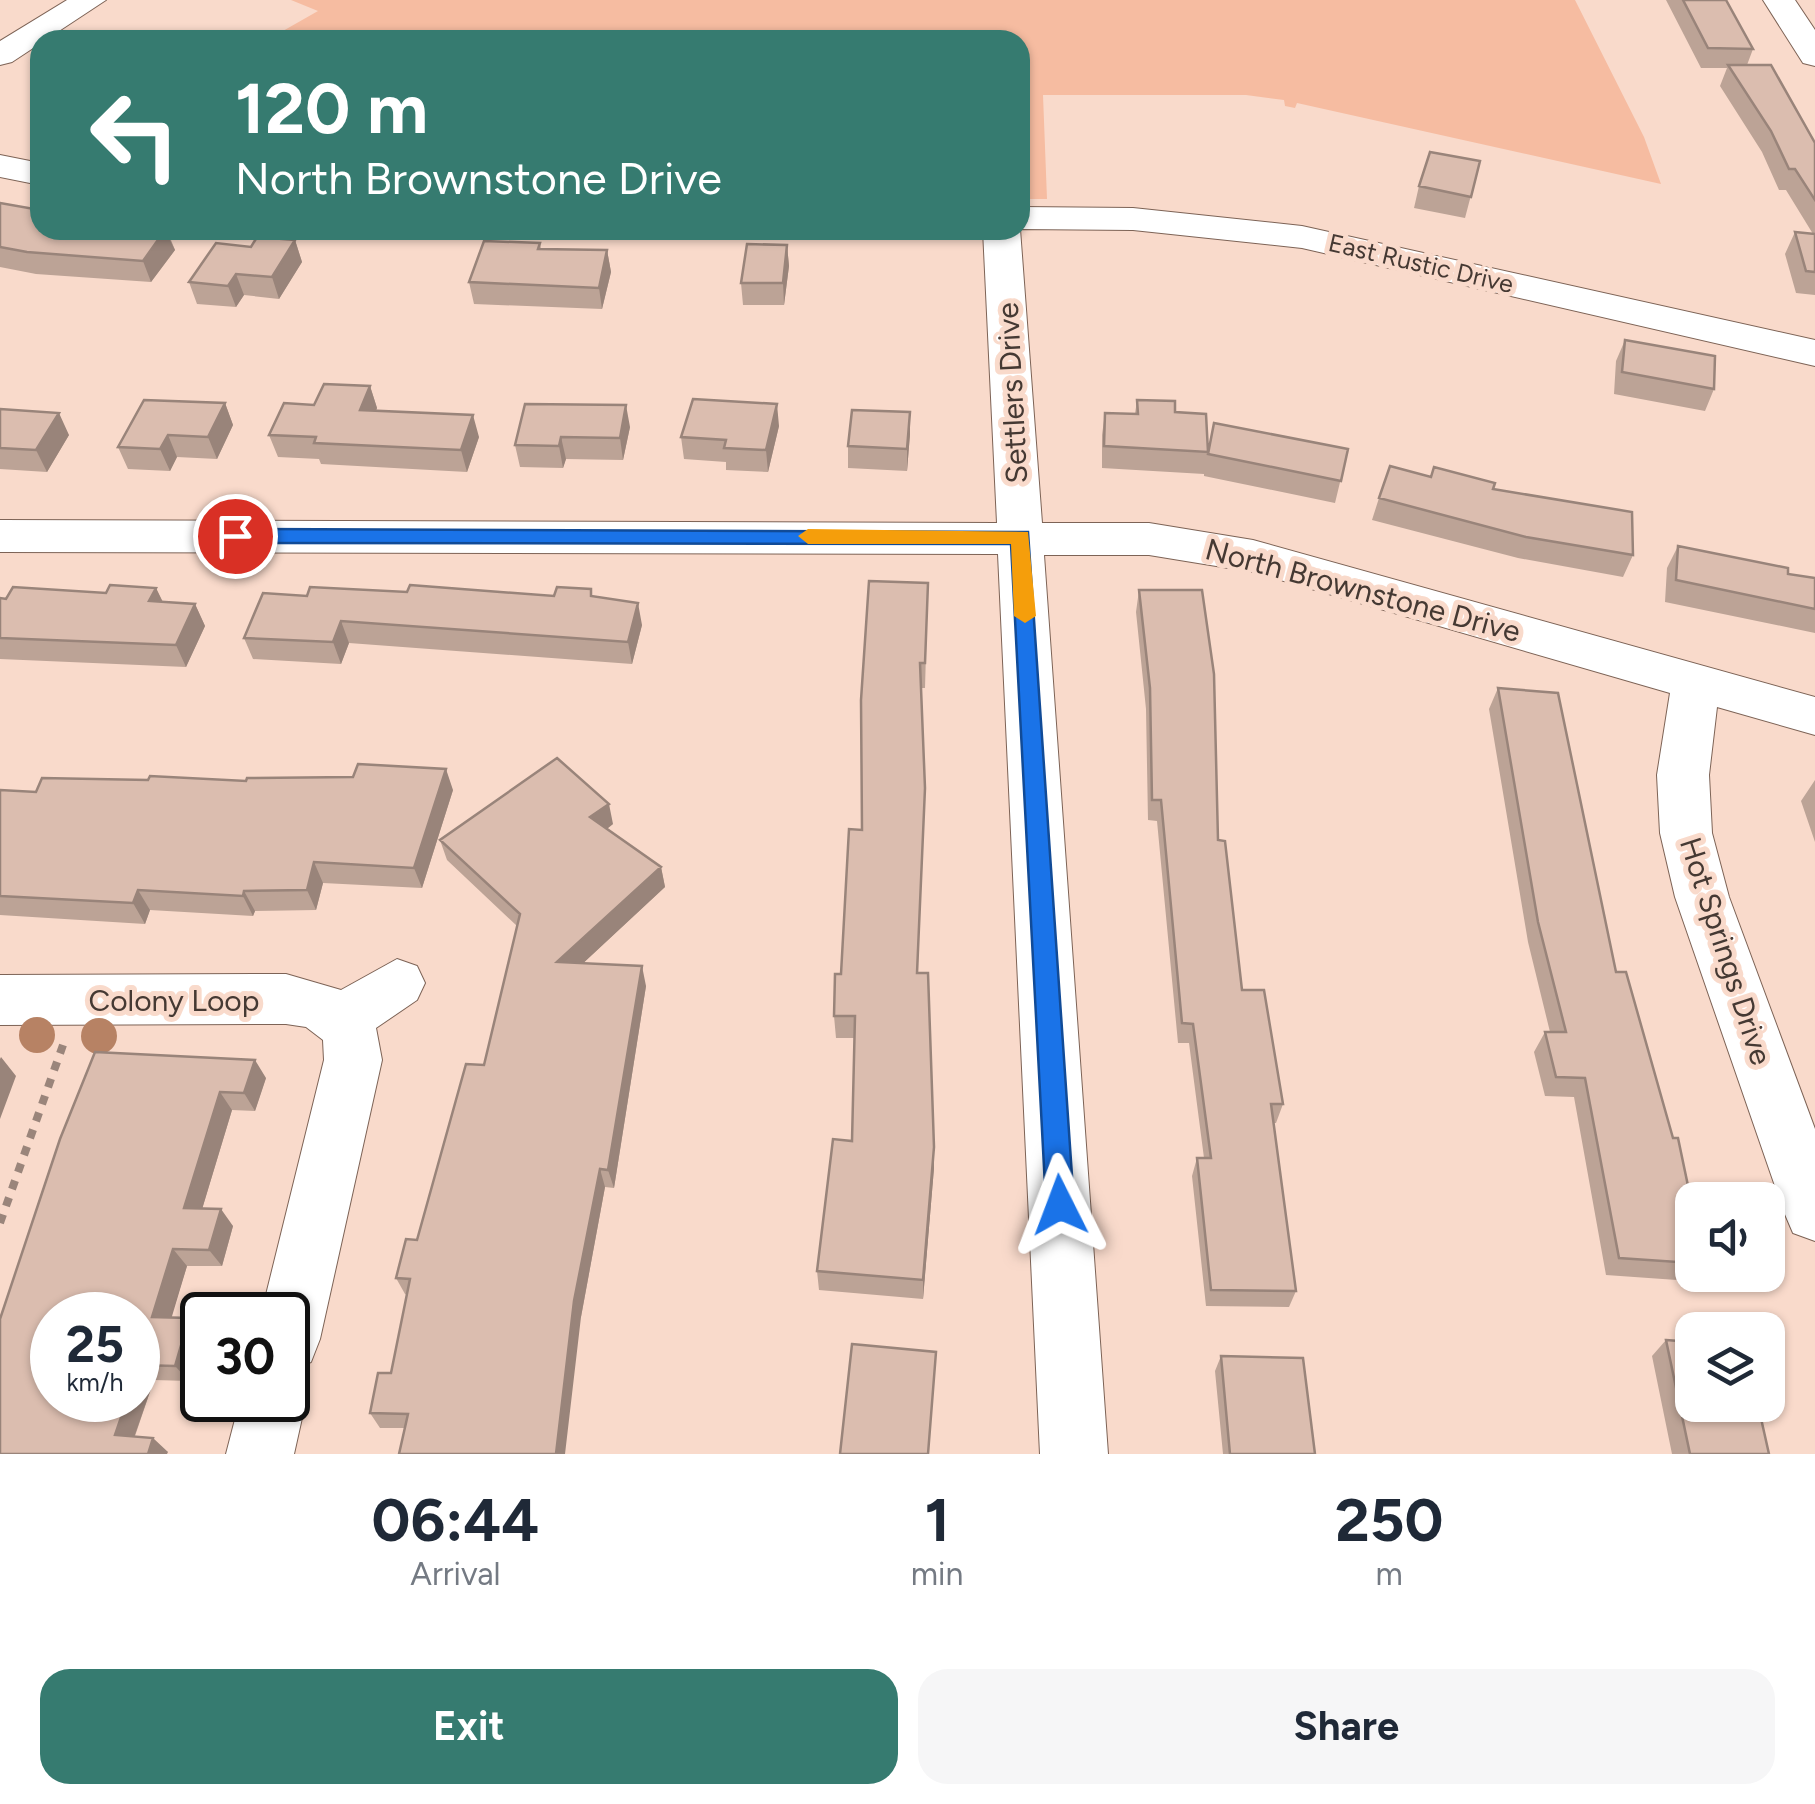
<!DOCTYPE html>
<html lang="en">
<head>
<meta charset="utf-8">
<style>
	:root { --surface:#fff; --page:#f6f6f7; --text:#1f2937; --muted:#747a83; --accent:#367b70 }
	body { margin:0; font-family:Figtree,sans-serif; background:var(--page); color:var(--text); height:100vh; display:flex; flex-direction:column; font-size:38px; white-space:nowrap }
	* { box-sizing:border-box; margin:0 }
	p { font-size:32px; color:var(--muted) }
	.icon { flex:none; width:55px; height:55px; fill:none; stroke:currentColor; stroke-width:2; stroke-linecap:round; stroke-linejoin:round }
	.map { position:relative; height:1454px; overflow:hidden }
	.details { display:flex; flex-direction:column; background:var(--surface); flex:1 }
	.details>* { flex:none }
	.guide { position:absolute; left:30px; top:30px; width:1000px; height:210px; border-radius:30px; box-shadow:0 2px 8px #0004; background:#367b70; color:#fff; overflow:hidden }
	.controls { position:absolute; left:1675px; top:1182px; display:grid; gap:20px }
	.controls a { display:grid; place-items:center; width:110px; height:110px; border-radius:20px; background:var(--surface); box-shadow:0 2px 8px #0004; font-size:50px }
	.speed { position:absolute; left:30px; top:1292px; display:flex; gap:20px; font-size:50px; font-weight:700; text-align:center }
	.speed>* { display:grid; place-content:center; width:130px; height:130px; border-radius:50%; background:var(--surface); box-shadow:0 2px 8px #0004; line-height:1 }
	.speed small { font-size:25px; font-weight:400 }
	.speed .limit { border:5px solid #111; border-radius:15px; background:#fff; color:#111 }
	.pin { position:absolute; display:grid; place-items:center; width:85px; height:85px; color:#fff; margin:-42px; border:5px solid #fff; border-radius:50%; box-shadow:0 2px 10px #0007 }
	.me { position:absolute; width:110px; margin:-55px; rotate:357deg; stroke-linejoin:round; filter:drop-shadow(0 0 8px #0008) }
	.turn { display:flex; align-items:center; gap:35px; height:210px; padding:0 40px; font-size:45px }
	.turn .icon { width:130px; height:130px; stroke-width:2.5 }
	.turn b { display:block; font-size:70px; line-height:85px }
	.eta { display:flex; justify-content:space-evenly; align-items:center; height:170px; text-align:center }
	.eta b { font-size:60px; font-weight:700; line-height:70px }
	.button { display:flex; gap:20px; margin-top:auto; padding:20px 40px }
	.button a { flex:1; height:115px; border-radius:30px; background:var(--accent); color:#fff; font-size:40px; font-weight:700; line-height:115px; text-align:center }
	.button a+a { background:var(--page); color:var(--text) }
	.map>svg:first-child { display:block }
	.green { fill:#f6bca1 }
	.lines { fill:none; stroke-linecap:round; stroke-linejoin:round }
	.street-casing { stroke:#7d6356; stroke-width:2 }
	.path { stroke:#9a857b; stroke-width:8; stroke-dasharray:9 9; stroke-linecap:butt }
	.street { fill:#fff; fill-rule:evenodd }
	.tree { fill:#b78264 }
	.wall { fill:#bca396 }
	.shaded-wall { fill:#99847a }
	.building { fill:#dbbdaf; stroke:#99847a; stroke-width:2.5 }
	.route { fill:#1a73e8; stroke:#114b97; stroke-width:2.5 }
	.slow { fill:#f59e0b }
	.labels { text-anchor:middle; dominant-baseline:central; stroke-width:10; stroke-linejoin:round; paint-order:stroke }
	.far-street-label { font-size:25px; fill:#453933; stroke:#f9dacb }
	.street-label { font-size:30px; fill:#453933; stroke:#f9dacb }
</style>
</head>
<body>
<div class="map">
<svg width="1815" height="1454" viewBox="0 0 1815 1454">
	<rect width="100%" height="100%" fill="#f9dacb"/>
	<path class="green" d="M 291,0 L 1575,0 L 1644,137 L 1661,184 L 1297,103 L 1295,108 L 1285,106 L 1284,100 L 1246,95 L 1043,95 L 1047,199 L 1020,199 L 1020,40 L 267,40 L 318,11 Z"/>
	<g class="lines">
		<defs>
			<path id="street" d="M 67,0 L 106,0 L 12,62 L 0,65 L 0,41 Z
				M 1763,0 L 1795,0 L 1815,30 L 1815,66 L 1803,63 Z
				M 0,155 L 40,163 L 40,185 L 0,177 Z
				M 1020,207 L 1133,208 L 1302,226 L 1815,340 L 1815,366 L 1302,248 L 1133,230 L 1020,229 L 1042,523 L 1149,523 L 1253,540 L 1815,697 L 1815,735 L 1717,707 L 1709,775 L 1712,833 L 1729,897 L 1815,1129 L 1815,1241 L 1793,1233 L 1784,1212 L 1675,897 L 1660,833 L 1657,775 L 1670,693 L 1253,572 L 1149,555 L 1044,555 L 1108,1454 L 1040,1454 L 998,554 L 0,552 L 0,520 L 997,523 L 983,230 L 1020,230 Z
				M 397,959 L 417,966 L 425,983 L 417,1000 L 376,1028 L 382,1060 L 320,1339 L 311,1362 L 288,1371 L 288,1315 L 261,1315 L 324,1060 L 323,1040 L 306,1027 L 286,1024 L 0,1025 L 0,975 L 286,974 L 341,990 Z
				M 288,1373 L 296,1377 L 306,1400 L 294,1454 L 226,1454 L 240,1400 L 288,1400 Z"/>
		</defs>
		<use href="#street" class="street-casing"/>
		<path class="path" d="M 0,1223 L 63,1045"/>
		<use href="#street" class="street"/>
	</g>
	<g class="tree">
		<circle cx="37" cy="1035" r="18"/>
		<circle cx="99" cy="1036" r="18"/>
	</g>
	<path class="wall" d="M 1666,0 L 1726,0 L 1753,49 L 1747,65 L 1815,143 L 1815,295 L 1796,293 L 1785,254 L 1795,232 L 1813,234 L 1786,190 L 1779,190 L 1762,152 L 1720,86 L 1727,68 L 1701,68 Z
		M 1480,161 L 1465,218 L 1414,208 L 1419,186 Z
		M 0,203 L 40,230 L 167,230 L 175,250 L 151,282 L 36,274 L 0,267 Z
		M 295,240 L 302,262 L 279,299 L 244,295 L 236,307 L 197,304 L 189,282 L 251,247 Z
		M 540,243 L 541,249 L 607,250 L 611,272 L 602,309 L 474,304 L 469,282 Z
		M 787,245 L 789,266 L 784,305 L 743,305 L 741,283 Z
		M 1625,340 L 1714,389 L 1705,411 L 1614,394 L 1616,361 Z
		M 370,386 L 377,408 L 376,411 L 479,437 L 467,472 L 321,464 L 319,459 L 278,457 L 269,435 L 314,405 Z
		M 1137,400 L 1175,412 L 1208,453 L 1348,449 L 1335,503 L 1204,476 L 1204,474 L 1102,468 L 1102,435 L 1105,413 L 1135,414 Z
		M 225,403 L 233,425 L 217,459 L 177,457 L 170,471 L 128,469 L 118,447 Z
		M 0,409 L 69,435 L 47,472 L 0,469 Z
		M 779,426 L 768,472 L 726,470 L 726,462 L 684,459 L 681,437 Z
		M 630,427 L 623,460 L 566,459 L 563,468 L 520,467 L 515,445 Z
		M 910,434 L 907,471 L 848,468 L 848,446 Z
		M 1431,477 L 1493,489 L 1633,555 L 1623,577 L 1518,558 L 1372,520 L 1379,498 Z
		M 1678,546 L 1788,574 L 1815,578 L 1815,633 L 1665,602 L 1667,568 Z
		M 928,583 L 925,688 L 921,688 L 918,973 L 934,1168 L 923,1299 L 819,1290 L 817,1271 L 852,1141 L 854,1038 L 836,1038 L 834,1016 L 841,974 Z
		M 156,588 L 163,602 L 195,604 L 205,626 L 186,667 L 0,659 L 0,598 L 106,593 Z
		M 1139,590 L 1218,840 L 1242,990 L 1283,1104 L 1276,1123 L 1273,1123 L 1296,1291 L 1289,1307 L 1206,1306 L 1192,1176 L 1197,1158 L 1204,1158 L 1189,1043 L 1178,1043 L 1157,821 L 1148,820 L 1146,709 L 1136,612 Z
		M 407,592 L 592,596 L 642,625 L 632,664 L 349,643 L 341,664 L 253,659 L 244,638 Z
		M 1498,688 L 1616,972 L 1692,1205 L 1692,1275 L 1696,1275 L 1691,1281 L 1606,1275 L 1574,1097 L 1545,1096 L 1534,1052 L 1545,1032 L 1550,1032 L 1528,942 L 1489,709 Z
		M 1815,780 L 1815,842 L 1801,801 Z
		M 246,781 L 453,790 L 422,888 L 323,883 L 316,910 L 255,911 L 253,916 L 150,910 L 145,924 L 0,915 L 0,790 L 36,792 Z
		M 613,824 L 607,829 L 661,867 L 665,887 L 583,963 L 646,986 L 614,1188 L 605,1187 L 581,1317 L 405,1428 L 380,1428 L 370,1413 L 391,1373 L 407,1295 L 405,1294 L 396,1278 L 417,1240 L 484,1065 L 517,926 L 447,860 L 440,840 Z
		M 266,1078 L 255,1111 L 232,1110 L 202,1209 L 233,1226 L 222,1266 L 187,1266 L 171,1317 L 189,1381 L 154,1380 L 135,1436 L 168,1452 L 0,1454 L 60,1139 Z
		M 1666,1340 L 1769,1454 L 1672,1454 L 1652,1356 Z
		M 1221,1356 L 1315,1454 L 1223,1454 L 1215,1371 Z"/>
	<path class="shaded-wall" d="M 165,230 L 175,250 L 151,282 L 143,261 Z
		M 295,240 L 302,262 L 279,299 L 272,277 Z
		M 787,245 L 789,266 L 784,305 L 783,283 Z
		M 607,250 L 611,272 L 602,309 L 599,288 Z
		M 236,274 L 244,295 L 236,307 L 228,286 Z
		M 370,386 L 377,408 L 367,432 L 360,410 Z
		M 225,403 L 233,425 L 217,459 L 208,437 Z
		M 777,404 L 779,426 L 768,472 L 766,450 Z
		M 626,405 L 630,427 L 623,460 L 620,438 Z
		M 910,412 L 910,434 L 907,471 L 907,449 Z
		M 59,413 L 69,435 L 47,472 L 36,450 Z
		M 473,415 L 479,437 L 467,472 L 461,450 Z
		M 168,435 L 177,457 L 170,471 L 160,449 Z
		M 561,437 L 566,459 L 563,468 L 559,446 Z
		M 156,588 L 166,609 L 149,601 Z
		M 638,603 L 642,625 L 632,664 L 628,642 Z
		M 195,604 L 205,626 L 186,667 L 176,645 Z
		M 341,621 L 349,643 L 341,664 L 333,642 Z
		M 446,769 L 453,790 L 422,888 L 414,868 Z
		M 609,804 L 613,824 L 595,838 L 590,817 Z
		M 314,862 L 323,883 L 316,910 L 307,890 Z
		M 661,867 L 665,887 L 563,982 L 557,962 Z
		M 138,890 L 150,910 L 145,924 L 133,903 Z
		M 244,891 L 255,911 L 253,916 L 243,896 Z
		M 642,966 L 646,986 L 614,1188 L 608,1170 Z
		M 1,1057 L 16,1076 L 0,1119 L 0,1059 Z
		M 255,1060 L 266,1078 L 255,1111 L 244,1093 Z
		M 220,1092 L 232,1110 L 197,1226 L 184,1208 Z
		M 934,1147 L 934,1168 L 923,1299 L 923,1280 Z
		M 600,1169 L 605,1187 L 581,1317 L 565,1454 L 556,1454 L 574,1301 Z
		M 221,1209 L 233,1226 L 222,1266 L 209,1250 Z
		M 173,1249 L 187,1266 L 167,1333 L 152,1317 Z
		M 189,1318 L 202,1333 L 189,1381 L 175,1366 Z
		M 139,1365 L 154,1380 L 130,1449 L 115,1435 L 127,1400 L 138,1400 L 138,1370 Z
		M 153,1438 L 168,1452 L 167,1454 L 148,1454 Z"/>
	<path class="building" d="M 1683,0 L 1726,0 L 1753,49 L 1708,48 Z
		M 1728,65 L 1771,65 L 1815,143 L 1815,200 L 1795,169 L 1789,169 L 1771,131 Z
		M 1430,152 L 1480,161 L 1471,197 L 1419,186 Z
		M 0,203 L 40,210 L 40,230 L 165,230 L 143,261 L 27,252 L 0,247 Z
		M 1795,232 L 1815,234 L 1815,272 L 1806,271 Z
		M 257,237 L 295,240 L 272,277 L 236,274 L 228,286 L 189,282 L 216,243 L 251,247 Z
		M 484,241 L 540,243 L 538,249 L 607,250 L 599,288 L 469,282 Z
		M 747,244 L 787,245 L 783,283 L 741,283 Z
		M 1625,340 L 1715,356 L 1714,389 L 1622,372 Z
		M 324,384 L 370,386 L 360,410 L 473,415 L 461,450 L 314,443 L 316,437 L 269,435 L 284,403 L 314,405 Z
		M 693,399 L 777,404 L 766,450 L 724,448 L 726,440 L 681,437 Z
		M 144,400 L 225,403 L 208,437 L 168,435 L 160,449 L 118,447 Z
		M 1137,400 L 1175,401 L 1175,412 L 1206,414 L 1208,452 L 1104,446 L 1105,413 L 1138,414 Z
		M 525,404 L 626,405 L 620,438 L 561,437 L 559,446 L 515,445 Z
		M 0,409 L 59,413 L 36,450 L 0,448 Z
		M 852,410 L 910,412 L 907,449 L 848,446 Z
		M 1214,423 L 1348,449 L 1341,481 L 1208,454 Z
		M 1390,466 L 1431,477 L 1434,467 L 1495,483 L 1493,489 L 1632,512 L 1633,555 L 1526,537 L 1379,498 Z
		M 1678,546 L 1788,568 L 1788,574 L 1815,578 L 1815,609 L 1676,580 Z
		M 869,581 L 928,583 L 925,663 L 920,663 L 925,788 L 917,973 L 928,973 L 934,1147 L 923,1280 L 817,1271 L 833,1139 L 852,1141 L 855,1016 L 834,1016 L 835,974 L 841,974 L 849,829 L 862,830 L 861,700 Z
		M 110,585 L 156,588 L 149,601 L 195,604 L 176,645 L 0,638 L 0,598 L 6,599 L 13,587 L 106,593 Z
		M 410,585 L 554,596 L 557,587 L 591,589 L 591,596 L 638,603 L 628,642 L 341,621 L 333,642 L 244,638 L 263,593 L 307,596 L 310,587 L 407,592 Z
		M 1139,590 L 1202,590 L 1214,674 L 1218,840 L 1225,841 L 1242,990 L 1264,990 L 1283,1104 L 1271,1104 L 1296,1291 L 1211,1290 L 1197,1158 L 1211,1158 L 1193,1024 L 1182,1023 L 1161,800 L 1152,800 L 1150,688 Z
		M 1498,688 L 1558,693 L 1616,972 L 1626,972 L 1673,1138 L 1678,1138 L 1692,1205 L 1692,1263 L 1619,1258 L 1585,1078 L 1556,1077 L 1545,1032 L 1566,1032 L 1538,922 Z
		M 557,758 L 609,804 L 590,817 L 661,867 L 557,962 L 642,966 L 608,1170 L 600,1169 L 574,1301 L 556,1454 L 399,1454 L 408,1414 L 370,1413 L 378,1373 L 391,1373 L 410,1279 L 396,1278 L 406,1239 L 417,1240 L 466,1064 L 484,1065 L 520,914 L 440,840 Z
		M 358,764 L 446,769 L 414,868 L 314,862 L 307,890 L 244,891 L 243,896 L 138,890 L 133,903 L 0,896 L 0,790 L 36,792 L 42,778 L 148,780 L 150,776 L 246,781 L 247,778 L 353,777 Z
		M 95,1052 L 255,1060 L 244,1093 L 220,1092 L 184,1208 L 221,1209 L 209,1250 L 173,1249 L 152,1317 L 189,1318 L 175,1366 L 139,1365 L 138,1370 L 138,1315 L 52,1315 L 52,1400 L 127,1400 L 115,1435 L 153,1438 L 148,1454 L 0,1454 L 0,1319 L 60,1139 Z
		M 1666,1340 L 1692,1342 L 1692,1405 L 1758,1405 L 1769,1454 L 1690,1454 Z
		M 852,1344 L 936,1352 L 928,1454 L 840,1454 Z
		M 1221,1356 L 1303,1358 L 1315,1454 L 1230,1454 Z"/>
	<path class="route" d="M 235,529 L 1028,532 L 1074,1205 L 1070,1215 L 1060,1219 L 1050,1215 L 1046,1205 L 1011,544 L 235,543 L 225,536 Z"/>
	<path class="slow" d="M 808,529 L 1028,532 L 1036,616 L 1025,623 L 1014,616 L 1011,544 L 808,544 L 798,536 Z"/>
	<g class="labels">
		<g class="far-street-label">
			<text transform="translate(1421 263) rotate(13)">East Rustic Drive</text>
		</g>
		<g class="street-label">
			<text transform="translate(1012 393) rotate(-93)">Settlers Drive</text>
			<text transform="translate(1363 590) rotate(15)">North Brownstone Drive</text>
			<text transform="translate(1726 951) rotate(72)">Hot Springs Drive</text>
			<text x="174" y="1000">Colony Loop</text>
		</g>
	</g>
</svg>
<div class="controls">
<a><svg class="icon" aria-label="sound" viewBox="0 0 24 24"><path d="M4 9h4l5-4v14l-5-4H4zM17 9q2 3 0 6"/></svg></a>
<a><svg class="icon" aria-label="layers" viewBox="0 0 24 24"><path d="M12 4l9 5-9 5-9-5zM3 14l9 5 9-5"/></svg></a>
</div>
<div class="speed"><div>25<small>km/h</small></div><div class="limit">30</div></div>
<div class="pin" style="left:235px;top:536px;background:#d93025"><svg class="icon" aria-label="arrive" viewBox="0 0 24 24"><path d="M6 21V4h12l-3 4 3 4H6"/></svg></div>
<svg class="me" style="left:1060px;top:1205px" viewBox="-20 -20 40 40"><path d="M0-17L14 15 0 8-14 15z" fill="#1a73e8" stroke="#fff" stroke-width="4"/></svg>
<div class="guide">
<div class="turn"><svg class="icon" aria-label="left" viewBox="0 0 24 24"><path d="M17 20v-9H6M10 6l-5 5 5 5"/></svg><div><b>120 m</b>North Brownstone Drive</div></div>
</div>
</div>
<section class="details">
<div class="eta">
<div><b>06:44</b><p>Arrival</p></div>
<div><b>1</b><p>min</p></div>
<div><b>250</b><p>m</p></div>
</div>
<div class="button"><a>Exit</a><a>Share</a></div>
</section>
</body>
</html>
